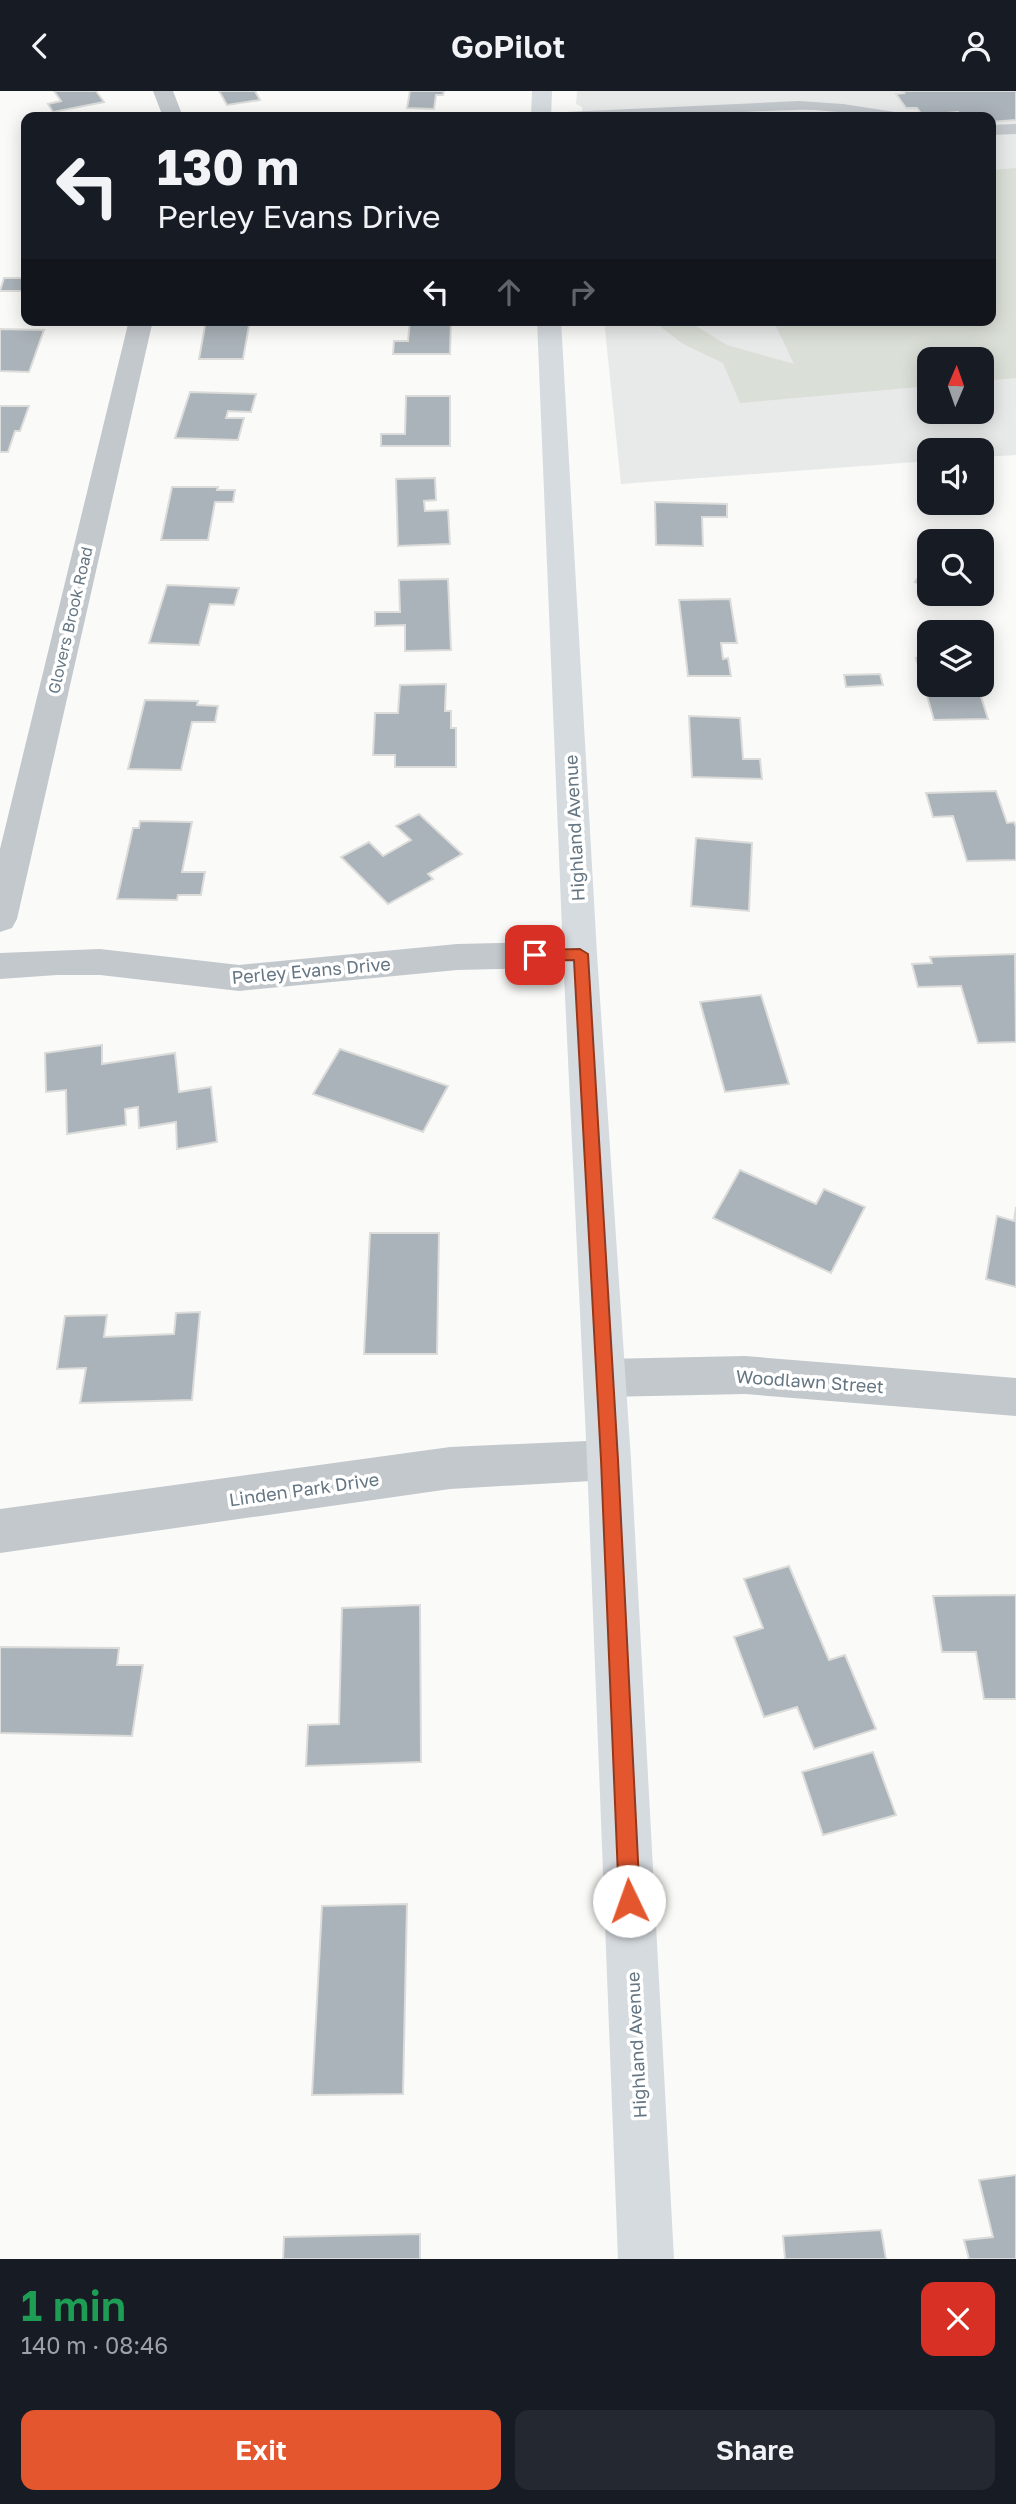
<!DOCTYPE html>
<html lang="en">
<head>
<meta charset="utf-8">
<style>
	:root { --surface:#171b24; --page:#242831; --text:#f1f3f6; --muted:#9ea1a6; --accent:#e4572e }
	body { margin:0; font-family:"Golos Text",sans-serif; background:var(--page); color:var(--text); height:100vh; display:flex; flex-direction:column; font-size:26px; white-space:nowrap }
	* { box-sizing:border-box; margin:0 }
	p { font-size:23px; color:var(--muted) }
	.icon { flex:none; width:38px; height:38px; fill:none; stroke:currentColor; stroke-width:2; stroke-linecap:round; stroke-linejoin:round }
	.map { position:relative; height:2168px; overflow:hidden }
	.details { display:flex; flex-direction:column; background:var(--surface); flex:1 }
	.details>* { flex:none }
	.banner { position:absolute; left:21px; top:21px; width:975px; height:214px; border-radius:14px; box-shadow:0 4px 18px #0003; background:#171b24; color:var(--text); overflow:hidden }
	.needle { width:46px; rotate:2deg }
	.tools { position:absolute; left:917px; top:256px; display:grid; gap:14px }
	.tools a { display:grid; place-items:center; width:77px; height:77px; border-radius:14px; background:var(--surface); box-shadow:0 4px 18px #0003; font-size:35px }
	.pin { position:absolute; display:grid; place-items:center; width:60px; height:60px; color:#fff; margin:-30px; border-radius:14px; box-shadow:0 4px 10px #0006 }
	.me { position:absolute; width:77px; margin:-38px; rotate:357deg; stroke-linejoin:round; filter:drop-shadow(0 0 5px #0008) }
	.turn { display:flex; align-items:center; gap:24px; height:147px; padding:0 21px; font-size:32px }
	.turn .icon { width:91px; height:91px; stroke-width:2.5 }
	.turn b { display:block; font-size:49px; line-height:60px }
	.lanes { display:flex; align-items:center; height:66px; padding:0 21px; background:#0003; justify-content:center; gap:35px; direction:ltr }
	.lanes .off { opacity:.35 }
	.round { display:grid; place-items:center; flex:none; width:74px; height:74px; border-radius:14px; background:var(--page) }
	.summary { display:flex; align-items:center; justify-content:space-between; height:119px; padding:0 21px }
	h1 { font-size:42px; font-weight:600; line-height:52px; color:#1e9e55 }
	.primary-button { display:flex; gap:14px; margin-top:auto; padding:14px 21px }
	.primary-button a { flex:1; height:80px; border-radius:14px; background:var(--accent); color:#fff; font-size:28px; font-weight:600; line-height:80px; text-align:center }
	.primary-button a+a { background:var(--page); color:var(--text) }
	header { display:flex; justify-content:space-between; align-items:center; height:91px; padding:0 21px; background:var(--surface); font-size:32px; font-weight:600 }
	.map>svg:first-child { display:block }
	.built { fill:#e8e9e9; fill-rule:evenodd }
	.green { fill:#dadfd7 }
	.building { fill:#aab3b9; stroke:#dcdcda; stroke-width:2 }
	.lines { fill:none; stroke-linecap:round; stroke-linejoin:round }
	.lane { fill:#c3c8cc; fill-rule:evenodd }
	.street { fill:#c3c8cc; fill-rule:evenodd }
	.secondary { fill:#d6dbdf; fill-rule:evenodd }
	.route { fill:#e4572e; stroke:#94391e; stroke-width:2 }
	.labels { text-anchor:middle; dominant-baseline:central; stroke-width:7; stroke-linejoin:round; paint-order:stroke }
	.far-street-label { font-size:16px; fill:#657683; stroke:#fff }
	.street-label { font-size:18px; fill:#657683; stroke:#fff }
</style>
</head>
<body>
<header><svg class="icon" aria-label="back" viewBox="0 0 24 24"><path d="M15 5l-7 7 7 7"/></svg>GoPilot<svg class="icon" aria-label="person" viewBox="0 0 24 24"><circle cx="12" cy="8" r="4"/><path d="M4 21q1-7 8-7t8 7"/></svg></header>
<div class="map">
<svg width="1016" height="2168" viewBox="0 0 1016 2168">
	<rect width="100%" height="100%" fill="#fafaf8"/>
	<path class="built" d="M 577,0 L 1016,0 L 1016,364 L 982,366 L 982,359 L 929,359 L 929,370 L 621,393 L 604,229 L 990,229 L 990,26 L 583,26 L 582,16 L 576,13 ZM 929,268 L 982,268 L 982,320 L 929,320 Z"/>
	<path class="green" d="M 1016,77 L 1016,287 L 982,290 L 982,268 L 929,268 L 929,295 L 740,312 L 723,272 L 683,253 L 652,229 L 686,229 L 727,254 L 794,273 L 773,229 L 990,229 L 991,79 Z"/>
	<path class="building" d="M 54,0 L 96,0 L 104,11 L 53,21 L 48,13 L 61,10 Z
		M 219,0 L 255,0 L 260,9 L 227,14 Z
		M 410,0 L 444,0 L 443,4 L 436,4 L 434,18 L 407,17 Z
		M 902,0 L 1016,0 L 1016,29 L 990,31 L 990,26 L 962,26 L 958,21 L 922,24 L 917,17 L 906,17 L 896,3 L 904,2 Z
		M 26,177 L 26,200 L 0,200 L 4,187 L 22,187 Z
		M 206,229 L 250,229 L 243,268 L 199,268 Z
		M 410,229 L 451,229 L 450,263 L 393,263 L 394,250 L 408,250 Z
		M 0,238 L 44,239 L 29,281 L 0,280 Z
		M 190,301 L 256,303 L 251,321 L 228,320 L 226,327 L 244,327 L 238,349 L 175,347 Z
		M 406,305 L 450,305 L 450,355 L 381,355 L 381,343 L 405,343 Z
		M 0,315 L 29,315 L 20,340 L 15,340 L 8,361 L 0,361 Z
		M 435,387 L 436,409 L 424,410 L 425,420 L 448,419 L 450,453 L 398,455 L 396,388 Z
		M 172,396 L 218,396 L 217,399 L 235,399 L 233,411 L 215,411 L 208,449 L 161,449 Z
		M 655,411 L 727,413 L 727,426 L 702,426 L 703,455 L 656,454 Z
		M 929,471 L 929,496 L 915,491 Z
		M 448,488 L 451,559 L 405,560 L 405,534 L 375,535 L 375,521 L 400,521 L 399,489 Z
		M 167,494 L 239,497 L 234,514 L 210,513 L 199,554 L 149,552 Z
		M 730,508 L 737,552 L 721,552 L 723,568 L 728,567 L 731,585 L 688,585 L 679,509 Z
		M 929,566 L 929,593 L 977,593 L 988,628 L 934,629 L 916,567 Z
		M 880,583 L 883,594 L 846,596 L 844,584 Z
		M 446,593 L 445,620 L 451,620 L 451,637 L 456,637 L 456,676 L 395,676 L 395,664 L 373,664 L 375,622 L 398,622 L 400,594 Z
		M 145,609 L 198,610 L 197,614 L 218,615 L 215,631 L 192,631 L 181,679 L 128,678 Z
		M 689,625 L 740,627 L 743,668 L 760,668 L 762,688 L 692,686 Z
		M 996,700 L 1007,732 L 1014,731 L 1016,736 L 1016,769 L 967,770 L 953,725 L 933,726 L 926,702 Z
		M 419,723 L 462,763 L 428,783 L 433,788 L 388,813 L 341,766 L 369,751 L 383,765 L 411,749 L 396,735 Z
		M 140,730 L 192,731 L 182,781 L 205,781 L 201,804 L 178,804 L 177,809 L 117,808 L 133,737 L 139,737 Z
		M 696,747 L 752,752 L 749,820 L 691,815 Z
		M 1015,863 L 1016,951 L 978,952 L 961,895 L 918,896 L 912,873 L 932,872 L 930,866 Z
		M 761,904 L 789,993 L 725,1001 L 700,911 Z
		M 102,954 L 102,973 L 175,962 L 179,1001 L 211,996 L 217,1051 L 177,1058 L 176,1031 L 139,1037 L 138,1016 L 125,1018 L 126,1034 L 67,1043 L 66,999 L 46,1001 L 45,962 Z
		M 340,958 L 448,995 L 423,1041 L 313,1003 Z
		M 740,1079 L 816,1113 L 824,1098 L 865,1116 L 831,1182 L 713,1127 Z
		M 1016,1116 L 1016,1196 L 986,1188 L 997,1125 L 1014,1130 Z
		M 370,1142 L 439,1142 L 437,1263 L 364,1263 Z
		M 200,1221 L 192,1309 L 80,1312 L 86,1277 L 57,1278 L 65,1225 L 107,1224 L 104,1246 L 174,1243 L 176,1222 Z
		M 789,1475 L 829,1569 L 845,1564 L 876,1638 L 814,1658 L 797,1616 L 764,1626 L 734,1546 L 763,1537 L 744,1488 Z
		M 1016,1504 L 1016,1608 L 984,1608 L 976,1561 L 942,1561 L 933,1505 Z
		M 420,1514 L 421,1671 L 306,1675 L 308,1634 L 339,1633 L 342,1517 Z
		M 0,1556 L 119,1557 L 117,1574 L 143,1574 L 132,1645 L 0,1642 Z
		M 873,1661 L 896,1724 L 823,1744 L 802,1681 Z
		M 407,1813 L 403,2003 L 312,2004 L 322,1815 Z
		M 1016,2084 L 1016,2168 L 969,2168 L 964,2149 L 993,2146 L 979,2089 Z
		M 881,2139 L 886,2168 L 785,2168 L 783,2145 Z
		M 420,2143 L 420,2168 L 283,2168 L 284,2146 Z"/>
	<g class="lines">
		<path class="lane" d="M 799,10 L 843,13 L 895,21 L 903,26 C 867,28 831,17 795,19 C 716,21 637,30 558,26 L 566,21 Z
			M 1016,33 L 1016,43 L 990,44 L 990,34 Z"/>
		<path class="street" d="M 153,0 L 173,0 L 183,26 L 163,26 Z
			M 129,229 L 153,229 L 17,828 L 12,837 L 0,841 L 0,758 Z
			M 580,850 L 592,854 L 597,863 L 592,872 L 580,876 L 457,879 L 239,900 L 100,884 L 57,884 L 0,888 L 0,862 L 100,858 L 239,874 L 457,853 Z
			M 745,1265 L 1016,1287 L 1016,1325 L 745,1303 L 604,1306 L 589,1301 L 583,1287 L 589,1273 L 604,1268 Z
			M 609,1349 L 624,1355 L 631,1369 L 624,1383 L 609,1389 L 450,1398 L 0,1462 L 0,1418 L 450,1356 Z"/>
		<path class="secondary" d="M 532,0 L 552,0 L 551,26 L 531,26 Z
			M 537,229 L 561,229 L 597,863 L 631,1369 L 674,2168 L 618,2168 L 587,1369 L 563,863 Z"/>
	</g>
	<path class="route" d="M 580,858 L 588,863 L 618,1369 L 640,1810 L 637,1817 L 629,1821 L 622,1817 L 619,1810 L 601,1369 L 574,869 L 535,870 L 528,864 L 535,859 Z"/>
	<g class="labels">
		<g class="far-street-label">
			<text transform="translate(70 529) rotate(-77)">Glovers Brook Road</text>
		</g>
		<g class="street-label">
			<text transform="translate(574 737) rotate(-93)">Highland Avenue</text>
			<text transform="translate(311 879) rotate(-5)">Perley Evans Drive</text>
			<text transform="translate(810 1290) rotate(4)">Woodlawn Street</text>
			<text transform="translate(304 1398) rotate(-8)">Linden Park Drive</text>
			<text transform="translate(636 1954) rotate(-93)">Highland Avenue</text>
		</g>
	</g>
</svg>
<div class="tools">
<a><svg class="needle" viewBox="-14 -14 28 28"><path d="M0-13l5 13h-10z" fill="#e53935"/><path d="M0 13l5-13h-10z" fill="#9ea1a6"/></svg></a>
<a><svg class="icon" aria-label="sound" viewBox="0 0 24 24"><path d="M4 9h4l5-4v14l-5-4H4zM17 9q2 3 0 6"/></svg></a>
<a><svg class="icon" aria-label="search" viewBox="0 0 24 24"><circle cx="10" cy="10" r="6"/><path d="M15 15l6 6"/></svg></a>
<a><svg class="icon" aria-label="layers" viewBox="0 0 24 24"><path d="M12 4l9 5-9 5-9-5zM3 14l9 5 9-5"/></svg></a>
</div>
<div class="pin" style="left:535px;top:864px;background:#d93025"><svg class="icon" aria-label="arrive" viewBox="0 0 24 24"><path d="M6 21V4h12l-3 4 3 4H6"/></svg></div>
<svg class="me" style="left:629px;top:1810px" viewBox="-20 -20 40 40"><circle r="19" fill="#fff"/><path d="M0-13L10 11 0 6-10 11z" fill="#e4572e"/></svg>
<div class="banner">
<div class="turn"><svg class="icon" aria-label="left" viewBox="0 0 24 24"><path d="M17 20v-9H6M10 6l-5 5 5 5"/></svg><div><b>130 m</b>Perley Evans Drive</div></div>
<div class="lanes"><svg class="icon" aria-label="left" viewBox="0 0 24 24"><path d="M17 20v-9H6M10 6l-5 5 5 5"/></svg><svg class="icon off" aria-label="ahead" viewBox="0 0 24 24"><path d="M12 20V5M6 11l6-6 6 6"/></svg><svg class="icon off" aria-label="right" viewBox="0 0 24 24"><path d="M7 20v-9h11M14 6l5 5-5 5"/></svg></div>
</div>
</div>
<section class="details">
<div class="summary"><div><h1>1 min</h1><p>140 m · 08:46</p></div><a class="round" style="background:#d93025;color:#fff"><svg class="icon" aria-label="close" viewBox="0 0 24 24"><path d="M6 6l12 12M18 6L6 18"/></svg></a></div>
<div class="primary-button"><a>Exit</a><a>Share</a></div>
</section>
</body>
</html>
